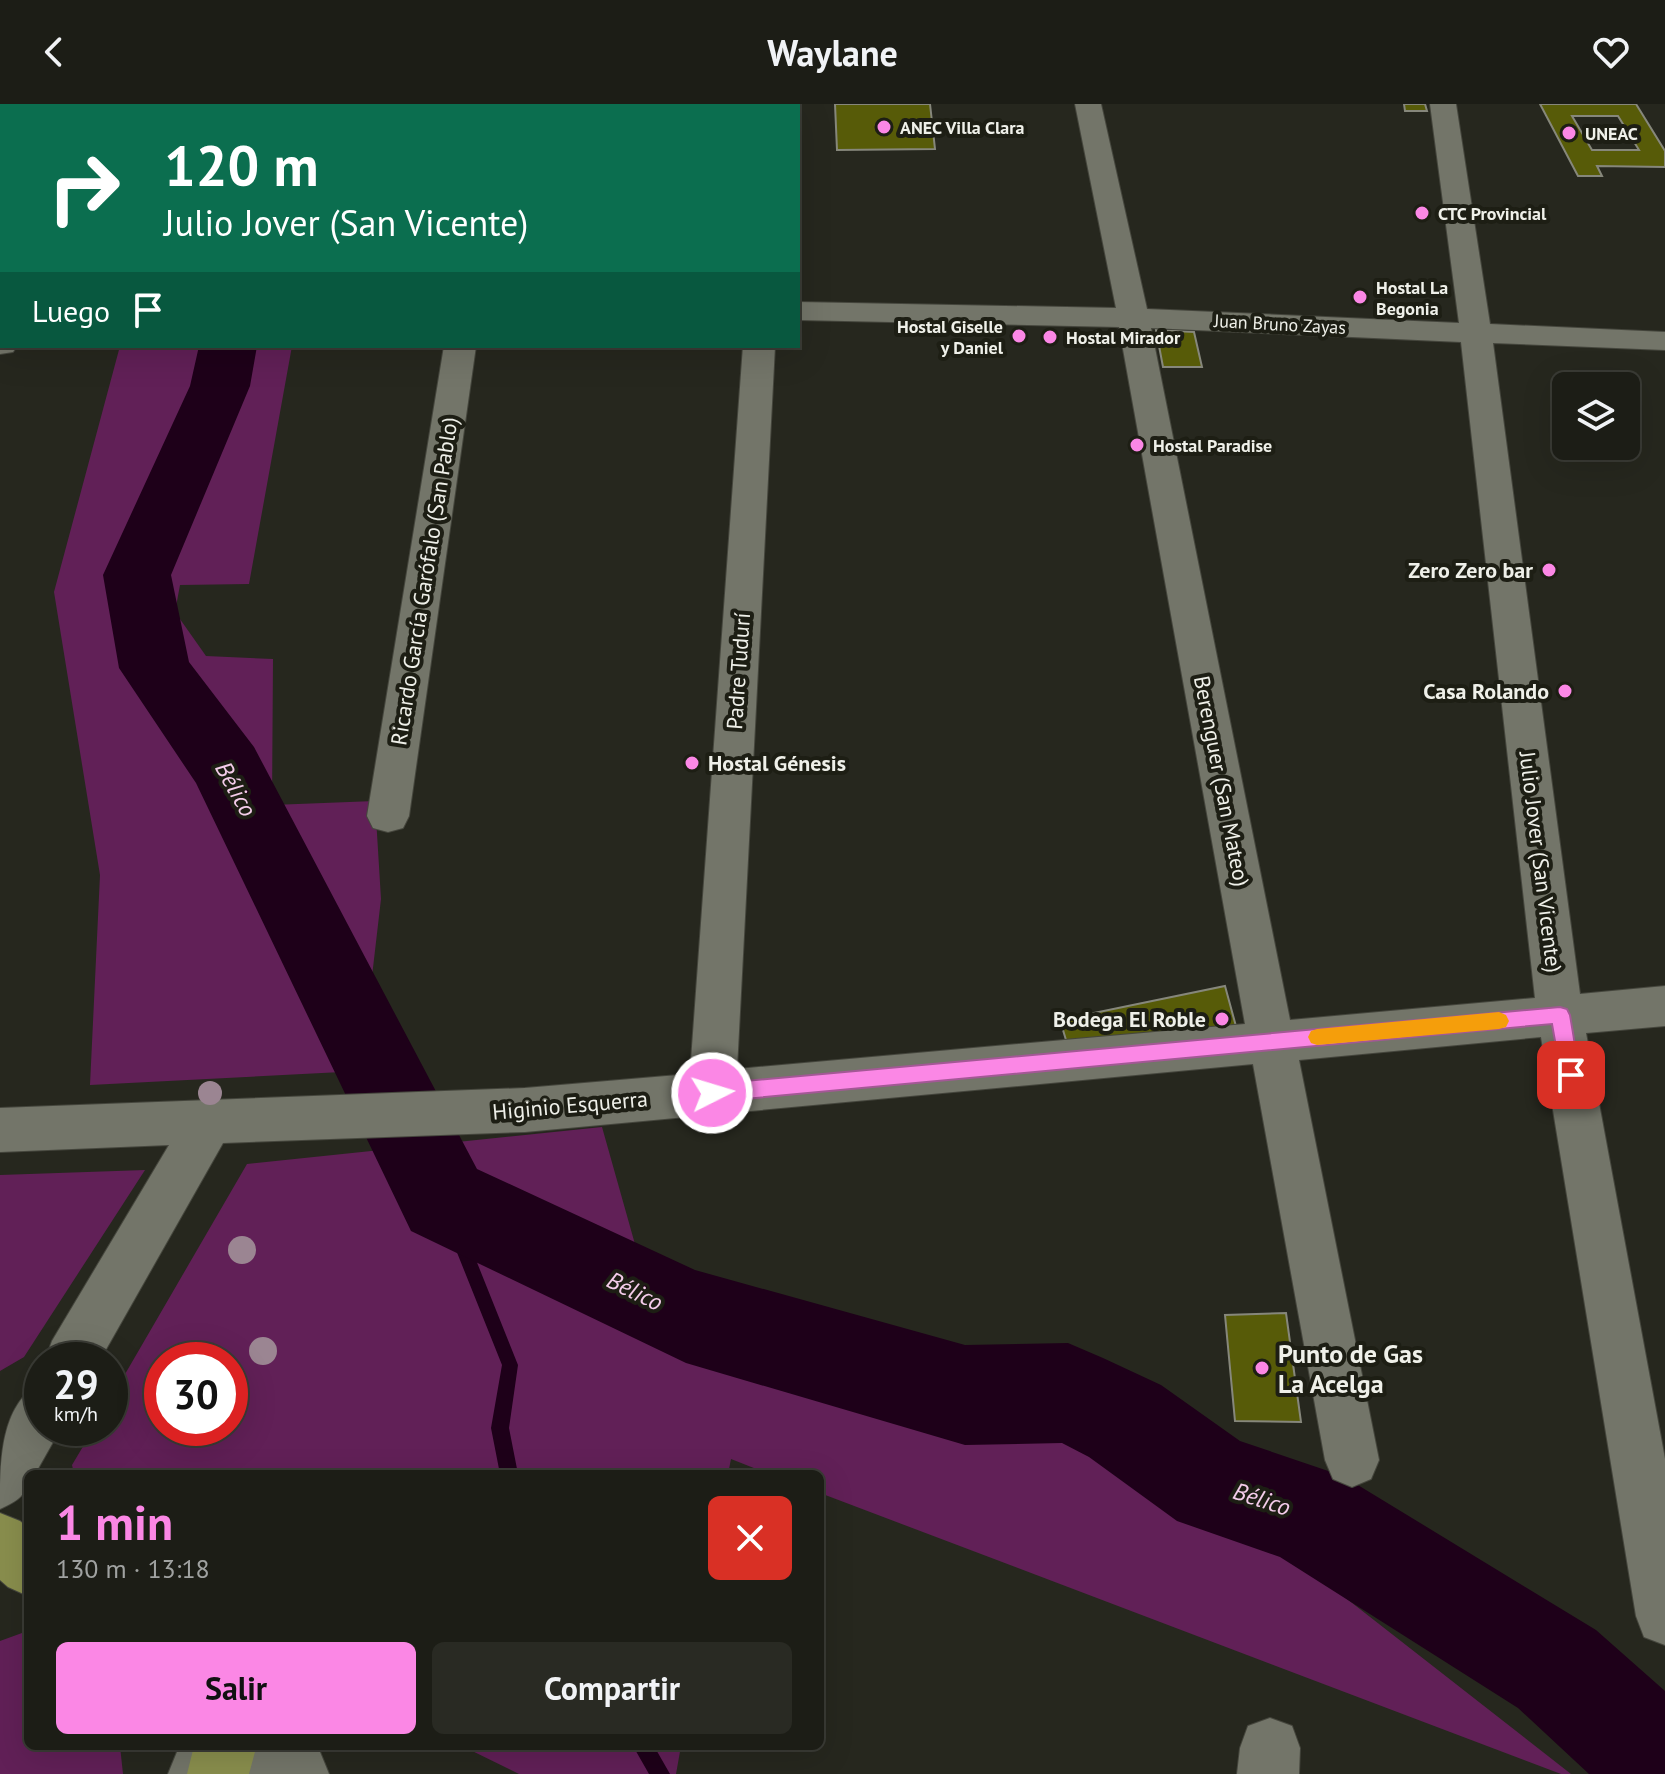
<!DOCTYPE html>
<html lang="es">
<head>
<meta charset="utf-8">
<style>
	:root { --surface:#1c1d16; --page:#292a23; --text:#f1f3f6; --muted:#a0a2a1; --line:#3a3b35; --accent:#fb87e5 }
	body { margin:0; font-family:"PT Sans",sans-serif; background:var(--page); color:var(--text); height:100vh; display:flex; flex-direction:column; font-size:30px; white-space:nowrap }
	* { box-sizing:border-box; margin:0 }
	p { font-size:26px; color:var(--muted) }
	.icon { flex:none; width:44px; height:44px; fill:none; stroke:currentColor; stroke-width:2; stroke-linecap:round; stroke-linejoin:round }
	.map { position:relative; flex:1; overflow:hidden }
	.sheet { position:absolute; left:24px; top:1366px; width:800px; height:280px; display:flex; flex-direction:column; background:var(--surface); border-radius:12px; box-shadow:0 8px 32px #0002,0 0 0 2px var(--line) }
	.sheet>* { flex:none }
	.top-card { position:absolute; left:0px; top:0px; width:800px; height:244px; box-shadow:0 8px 32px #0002,0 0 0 2px var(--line); background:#0b6e4f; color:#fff; overflow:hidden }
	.tools { position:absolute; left:1552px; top:268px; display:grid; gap:16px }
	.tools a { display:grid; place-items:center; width:88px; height:88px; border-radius:12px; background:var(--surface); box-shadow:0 8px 32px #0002,0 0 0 2px var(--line); font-size:40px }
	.speed { position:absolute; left:24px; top:1238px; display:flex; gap:16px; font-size:40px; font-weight:700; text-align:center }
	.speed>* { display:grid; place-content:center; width:104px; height:104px; border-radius:50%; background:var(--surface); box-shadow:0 8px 32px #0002,0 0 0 2px var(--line); line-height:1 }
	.speed small { font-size:20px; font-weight:400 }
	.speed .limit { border:12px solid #d22; background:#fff; color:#111 }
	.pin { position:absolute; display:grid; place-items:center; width:68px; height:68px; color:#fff; margin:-34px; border-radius:16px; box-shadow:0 4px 12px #0006 }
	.me { position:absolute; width:88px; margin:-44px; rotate:85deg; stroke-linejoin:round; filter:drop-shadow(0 0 6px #0008) }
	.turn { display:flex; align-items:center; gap:28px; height:168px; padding:0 32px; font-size:36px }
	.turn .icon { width:104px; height:104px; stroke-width:2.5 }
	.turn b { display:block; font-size:56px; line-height:68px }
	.then { display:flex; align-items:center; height:76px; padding:0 32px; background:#0003; gap:16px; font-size:30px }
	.round { display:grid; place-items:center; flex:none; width:84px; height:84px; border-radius:12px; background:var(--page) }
	.headline { display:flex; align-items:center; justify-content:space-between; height:136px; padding:0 32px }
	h1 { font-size:48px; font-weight:800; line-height:60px; color:var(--accent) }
	.button { display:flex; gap:16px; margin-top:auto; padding:16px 32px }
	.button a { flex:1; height:92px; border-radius:12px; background:var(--accent); color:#111; font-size:32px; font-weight:800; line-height:92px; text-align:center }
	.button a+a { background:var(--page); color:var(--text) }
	header { display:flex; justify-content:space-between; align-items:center; height:104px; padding:0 32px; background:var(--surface); font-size:36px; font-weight:800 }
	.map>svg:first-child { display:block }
	.green { fill:#612057; fill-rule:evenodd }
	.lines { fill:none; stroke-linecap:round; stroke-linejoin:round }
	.stream { fill:#1e0019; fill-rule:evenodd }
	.river { fill:#1e0019; fill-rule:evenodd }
	.building { fill:#575b08; stroke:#86877b; stroke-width:2; fill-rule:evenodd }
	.minor-casing { stroke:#45463d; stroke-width:2 }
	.major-casing { stroke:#45463d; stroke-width:2 }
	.minor { fill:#737569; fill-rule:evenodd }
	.major { fill:#898e4d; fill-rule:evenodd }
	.tree { fill:#9b8592 }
	.route { fill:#fb87e5; stroke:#a35895; stroke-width:2 }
	.slow { fill:#f59e0b }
	.poi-dot { fill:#fb87e5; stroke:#1d1e14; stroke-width:3 }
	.labels { text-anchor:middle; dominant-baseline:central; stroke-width:8; stroke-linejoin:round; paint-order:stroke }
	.far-poi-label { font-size:18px; font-weight:bold; fill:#eff0e9; stroke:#1d1e14; text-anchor:start }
	.far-street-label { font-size:18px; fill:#eff0e9; stroke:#1d1e14 }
	.poi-label { font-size:22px; font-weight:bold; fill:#eff0e9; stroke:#1d1e14; text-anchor:end }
	.street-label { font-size:22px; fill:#eff0e9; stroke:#1d1e14 }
	.water-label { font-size:24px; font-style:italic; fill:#f4ccea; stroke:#1d1e14 }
	.near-poi-label { font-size:26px; font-weight:bold; fill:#eff0e9; stroke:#1d1e14; text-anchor:start }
</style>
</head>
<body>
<header><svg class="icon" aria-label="back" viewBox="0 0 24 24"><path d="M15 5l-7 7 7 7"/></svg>Waylane<svg class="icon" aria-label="heart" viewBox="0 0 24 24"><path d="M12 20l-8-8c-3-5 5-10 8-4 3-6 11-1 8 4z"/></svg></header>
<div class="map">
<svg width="1665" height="1670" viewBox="0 0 1665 1670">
	<rect width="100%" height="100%" fill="#26271e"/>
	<path class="green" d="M 120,242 L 292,242 L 249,480 L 180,481 L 175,508 L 206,552 L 273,555 L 272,701 L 375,697 L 381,795 L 361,967 L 90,981 L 100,771 L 54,488 Z
		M 602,1023 L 640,1158 L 735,1243 L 965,1309 L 1020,1305 L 1139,1348 L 1181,1399 L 1274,1438 L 1571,1670 L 1561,1670 L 820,1389 L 820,1370 L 769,1370 L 731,1355 L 728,1370 L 74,1370 L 72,1361 L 94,1324 L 110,1324 L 110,1296 L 247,1060 ZM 230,1256 L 230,1324 L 162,1324 L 162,1256 Z
		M 145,1066 L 24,1253 L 0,1267 L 0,1071 Z
		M 22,1529 L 28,1534 L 28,1642 L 120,1642 L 123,1670 L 0,1670 L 0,1537 Z
		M 462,1642 L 681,1642 L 676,1670 L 519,1670 Z"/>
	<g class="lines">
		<path class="stream" d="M 444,1089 L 450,1091 L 518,1261 L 509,1324 L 518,1370 L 500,1370 L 491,1324 L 502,1261 L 436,1096 L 438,1091 Z
			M 633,1642 L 654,1642 L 670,1670 L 649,1670 Z"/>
		<path class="river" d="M 149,0 L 201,0 L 203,2 L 151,2 Z
			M 199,242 L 257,242 L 250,282 L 171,471 L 189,558 L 254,643 L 477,1065 L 695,1166 L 965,1241 L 1068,1239 L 1103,1254 L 1161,1281 L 1240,1337 L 1343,1372 L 1596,1526 L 1665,1587 L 1665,1670 L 1589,1670 L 1518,1604 L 1280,1453 L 1177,1417 L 1089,1353 L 1062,1339 L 965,1341 L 686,1259 L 411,1127 L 196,679 L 119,564 L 103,471 L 190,282 Z"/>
	</g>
	<path class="building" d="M 527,0 L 628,0 L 527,2 Z
		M 835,0 L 930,0 L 935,45 L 837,46 Z
		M 1404,0 L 1425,0 L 1427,7 L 1405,7 Z
		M 1540,0 L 1636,0 L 1665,47 L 1665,63 L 1597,62 L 1602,72 L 1578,72 ZM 1572,12 L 1618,12 L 1639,46 L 1592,46 Z
		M 1156,226 L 1194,228 L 1202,263 L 1163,263 Z
		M 1225,882 L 1237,926 L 1069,946 L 1060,916 Z
		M 1286,1209 L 1301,1318 L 1235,1317 L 1225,1211 Z"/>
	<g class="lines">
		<defs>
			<path id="minor" d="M 253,0 L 298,0 L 297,2 Z
				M 755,0 L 781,0 L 781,2 L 755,2 Z
				M 1075,0 L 1101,0 L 1147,205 L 1459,219 L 1430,0 L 1456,0 L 1490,220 L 1665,228 L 1665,246 L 1493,239 L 1580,890 L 1665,882 L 1665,922 L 1586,929 L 1665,1355 L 1665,1541 L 1644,1533 L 1636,1512 L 1541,933 L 1299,956 L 1379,1356 L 1371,1375 L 1352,1383 L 1333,1375 L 1325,1356 L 1253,960 L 525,1028 L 223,1039 L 100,1256 L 45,1256 L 52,1237 L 169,1041 L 0,1048 L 0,1004 L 525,984 L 690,970 L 743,242 L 775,242 L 737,965 L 1245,920 L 1119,223 L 798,216 L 798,198 L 1116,204 ZM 1151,224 L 1461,238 L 1535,894 L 1290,916 Z
				M 0,232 L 2,242 L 17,242 L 13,248 L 0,250 Z
				M 444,242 L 476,242 L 409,712 L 403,724 L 388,728 L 373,724 L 367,712 Z
				M 42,1278 L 42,1324 L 61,1324 L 35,1370 L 28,1370 C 28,1391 18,1397 0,1405 C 0,1357 0,1300 42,1278 Z
				M 1270,1614 L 1292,1622 L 1300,1644 L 1299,1670 L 1237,1670 L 1240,1644 L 1248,1622 Z
				M 184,1642 L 305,1642 L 320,1648 L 329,1670 L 168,1670 L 177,1648 Z"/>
			<path id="major" d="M 0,1409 L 20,1417 L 28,1424 L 28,1492 L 8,1483 L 0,1476 Z
				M 194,1642 L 256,1642 L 256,1644 L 249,1670 L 187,1670 Z"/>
		</defs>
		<use href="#minor" class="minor-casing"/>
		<use href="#major" class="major-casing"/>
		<use href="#minor" class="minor"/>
		<use href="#major" class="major"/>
	</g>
	<g class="tree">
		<circle cx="210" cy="989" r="12"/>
		<circle cx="242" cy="1146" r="14"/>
		<circle cx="263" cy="1247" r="14"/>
	</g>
	<path class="route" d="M 1560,903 L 1567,905 L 1570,911 L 1580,971 L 1578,977 L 1571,980 L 1564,977 L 1561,971 L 1552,920 L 712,998 L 705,995 L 702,989 L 705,983 L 712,980 Z"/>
	<path class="slow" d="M 1499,908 L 1506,911 L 1509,917 L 1506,923 L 1499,925 L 1317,941 L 1311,939 L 1308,933 L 1311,927 L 1317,925 Z"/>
	<g class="poi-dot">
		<circle cx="884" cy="23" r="8"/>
		<circle cx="1569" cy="29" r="8"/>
		<circle cx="1422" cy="109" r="8"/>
		<circle cx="1360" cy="193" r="8"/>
		<circle cx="1019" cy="232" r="8"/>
		<circle cx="1050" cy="233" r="8"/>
		<circle cx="1137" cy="341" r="8"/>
		<circle cx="1549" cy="466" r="8"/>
		<circle cx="1565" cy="587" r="8"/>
		<circle cx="692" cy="659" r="8"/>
		<circle cx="1222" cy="915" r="8"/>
		<circle cx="1262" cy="1264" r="8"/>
	</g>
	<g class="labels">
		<g class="far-poi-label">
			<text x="900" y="23">ANEC Villa Clara</text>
			<text x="1585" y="29">UNEAC</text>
			<text x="1438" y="109">CTC Provincial</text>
			<text x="1376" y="183">Hostal La<tspan x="1376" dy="21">Begonia</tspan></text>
			<text x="1003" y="222" text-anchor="end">Hostal Giselle<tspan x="1003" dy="21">y Daniel</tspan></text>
			<text x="1066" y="233">Hostal Mirador</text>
			<text x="1153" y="341">Hostal Paradise</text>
		</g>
		<g class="far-street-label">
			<text transform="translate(1280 220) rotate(3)">Juan Bruno Zayas</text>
		</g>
		<g class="poi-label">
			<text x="1533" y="466">Zero Zero bar</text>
			<text x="1549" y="587">Casa Rolando</text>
			<text x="708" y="659" text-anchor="start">Hostal Génesis</text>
			<text x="1206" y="915">Bodega El Roble</text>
		</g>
		<g class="street-label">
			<text transform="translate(424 477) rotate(-81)">Ricardo García Garófalo (San Pablo)</text>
			<text transform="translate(738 567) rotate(-86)">Padre Tudurí</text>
			<text transform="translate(1222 677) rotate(79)">Berenguer (San Mateo)</text>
			<text transform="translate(1541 758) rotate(83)">Julio Jover (San Vicente)</text>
			<text transform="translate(570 1001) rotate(-5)">Higinio Esquerra</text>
		</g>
		<g class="water-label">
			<text transform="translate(236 685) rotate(61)">Bélico</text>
			<text transform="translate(635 1187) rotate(26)">Bélico</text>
			<text transform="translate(1262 1395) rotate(18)">Bélico</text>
		</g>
		<g class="near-poi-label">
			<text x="1278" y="1249">Punto de Gas<tspan x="1278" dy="30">La Acelga</tspan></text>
		</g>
	</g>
</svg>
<div class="tools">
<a><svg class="icon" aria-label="layers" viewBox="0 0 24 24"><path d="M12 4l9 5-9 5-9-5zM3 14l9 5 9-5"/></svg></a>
</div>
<div class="speed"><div>29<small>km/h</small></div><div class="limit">30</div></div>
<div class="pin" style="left:1571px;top:971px;background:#d93025"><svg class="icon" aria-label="arrive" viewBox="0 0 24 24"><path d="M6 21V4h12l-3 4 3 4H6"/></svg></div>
<svg class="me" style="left:712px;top:989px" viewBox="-20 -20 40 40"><circle r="17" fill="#fb87e5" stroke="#fff" stroke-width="3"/><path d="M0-11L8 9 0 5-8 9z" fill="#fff"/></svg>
<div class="top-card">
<div class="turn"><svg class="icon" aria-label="right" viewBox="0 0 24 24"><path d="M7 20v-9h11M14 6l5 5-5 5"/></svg><div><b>120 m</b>Julio Jover (San Vicente)</div></div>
<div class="then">Luego<svg class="icon" aria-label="arrive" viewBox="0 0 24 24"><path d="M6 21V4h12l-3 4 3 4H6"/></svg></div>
</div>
<section class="sheet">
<div class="headline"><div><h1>1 min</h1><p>130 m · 13:18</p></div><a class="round" style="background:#d93025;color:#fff"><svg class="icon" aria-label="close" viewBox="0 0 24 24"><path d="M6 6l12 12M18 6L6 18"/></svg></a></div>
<div class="button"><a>Salir</a><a>Compartir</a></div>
</section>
</div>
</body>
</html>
